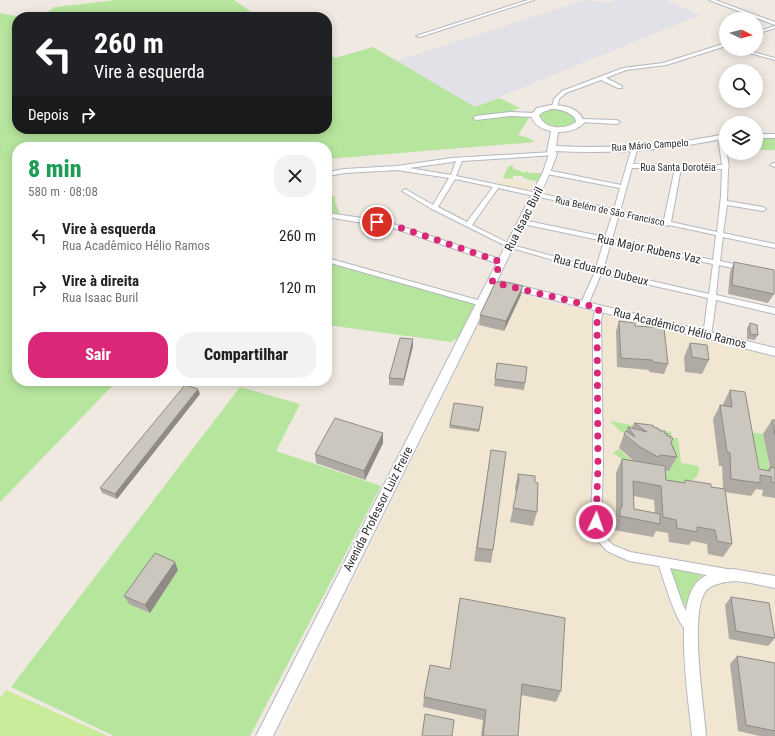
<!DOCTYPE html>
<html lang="pt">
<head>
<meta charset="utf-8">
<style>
	:root { --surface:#fff; --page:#f2f2f2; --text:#222; --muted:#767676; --accent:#db2777 }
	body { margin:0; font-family:"Roboto Condensed",sans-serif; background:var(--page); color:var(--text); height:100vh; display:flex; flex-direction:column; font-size:15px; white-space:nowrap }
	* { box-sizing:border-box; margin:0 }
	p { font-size:13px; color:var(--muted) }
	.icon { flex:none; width:22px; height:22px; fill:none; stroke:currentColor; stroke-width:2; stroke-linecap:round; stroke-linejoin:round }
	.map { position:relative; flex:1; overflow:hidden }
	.details { position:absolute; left:12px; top:142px; width:320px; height:244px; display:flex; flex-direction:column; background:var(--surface); border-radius:16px; box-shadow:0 2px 10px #0003 }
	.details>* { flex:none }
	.top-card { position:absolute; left:12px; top:12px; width:320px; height:122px; border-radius:16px; box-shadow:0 2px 10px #0003; background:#202124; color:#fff; overflow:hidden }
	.needle { width:26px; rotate:96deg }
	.controls { position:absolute; left:719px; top:12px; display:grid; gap:8px }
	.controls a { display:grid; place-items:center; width:44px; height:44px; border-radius:50%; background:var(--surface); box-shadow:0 2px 10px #0003; font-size:20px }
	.pin { position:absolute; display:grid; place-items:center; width:34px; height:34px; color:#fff; margin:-17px; border:2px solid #fff; border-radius:50%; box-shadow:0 1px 4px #0007 }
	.me { position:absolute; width:44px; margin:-22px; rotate:3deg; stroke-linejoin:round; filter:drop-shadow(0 0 3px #0008) }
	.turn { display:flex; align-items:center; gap:14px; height:84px; padding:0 16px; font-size:18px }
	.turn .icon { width:52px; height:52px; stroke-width:2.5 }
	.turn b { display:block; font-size:28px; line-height:34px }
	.then { display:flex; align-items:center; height:38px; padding:0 16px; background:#0003; gap:8px; font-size:15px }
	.round { display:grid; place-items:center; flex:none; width:42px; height:42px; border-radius:16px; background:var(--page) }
	.summary { display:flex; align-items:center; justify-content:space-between; height:68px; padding:0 16px }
	h1 { font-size:24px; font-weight:800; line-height:30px; color:#1e9e55 }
	.primary-button { display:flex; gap:8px; margin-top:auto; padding:8px 16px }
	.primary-button a { flex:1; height:46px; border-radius:16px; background:var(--accent); color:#fff; font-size:16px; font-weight:800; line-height:46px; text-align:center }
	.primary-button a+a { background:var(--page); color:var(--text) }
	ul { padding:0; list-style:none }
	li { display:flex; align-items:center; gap:12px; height:52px; padding:0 16px }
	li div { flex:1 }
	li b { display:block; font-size:15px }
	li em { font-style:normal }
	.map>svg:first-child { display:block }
	.industrial { fill:#e3e1e8 }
	.education { fill:#f0e6d1 }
	.green { fill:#b6e59e }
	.pitch { fill:#c9ec9a }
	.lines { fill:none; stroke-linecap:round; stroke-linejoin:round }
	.minor-casing { stroke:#b4b7c1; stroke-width:2 }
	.tertiary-casing { stroke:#b4b7c1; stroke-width:2 }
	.secondary-casing { stroke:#b4b7c1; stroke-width:2 }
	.minor { fill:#fff; fill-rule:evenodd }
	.tertiary { fill:#fff; fill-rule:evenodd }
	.secondary { fill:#fff; fill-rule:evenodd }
	.wall { fill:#afaba4; fill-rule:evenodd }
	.shaded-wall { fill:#8e8b86 }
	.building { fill:#cbc7bf; stroke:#8e8b86 }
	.route { stroke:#db2777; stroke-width:7; stroke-dasharray:0 12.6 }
	.labels { text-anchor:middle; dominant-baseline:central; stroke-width:3.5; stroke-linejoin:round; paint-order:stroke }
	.far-street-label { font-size:10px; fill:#2e2e2e; stroke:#fff }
	.street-label { font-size:12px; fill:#2e2e2e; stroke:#fff }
</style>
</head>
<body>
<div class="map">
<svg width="775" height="736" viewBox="0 0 775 736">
	<rect width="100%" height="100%" fill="#efe9e1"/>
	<path class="industrial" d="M 585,0 L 596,2 L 601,1 L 609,3 L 616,0 L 665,0 L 700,15 L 475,107 L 396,61 Z"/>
	<path class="education" d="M 503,178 L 533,185 L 530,190 L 524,191 L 499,186 Z
		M 500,290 L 775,357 L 775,736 L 278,736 L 494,293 Z"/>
	<path class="green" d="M 117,0 L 234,0 L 259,17 L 40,17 L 55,7 Z
		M 0,13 L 20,17 L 17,17 L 17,129 L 327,129 L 327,53 L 335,58 L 373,47 L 475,107 L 499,98 L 520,108 L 514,110 L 515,115 L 529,118 L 518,135 L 526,137 L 535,142 L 327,159 L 327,147 L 17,147 L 17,381 L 117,381 L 0,502 Z
		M 555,108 L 563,109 L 575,115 L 577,122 C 562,132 548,129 538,116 C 542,110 549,109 555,108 Z
		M 756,136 L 775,137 L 775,150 L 756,150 Z
		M 512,165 L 514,169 L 521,171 L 522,173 L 527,171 L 530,173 L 540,173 L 541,174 L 538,182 L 523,178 L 523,176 L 513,176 L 513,179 L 503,178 L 508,167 Z
		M 327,196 L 335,196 L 335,202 L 340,214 L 327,212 Z
		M 327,261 L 482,304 L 467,332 L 451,342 L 327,325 Z
		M 240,387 L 300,404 L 276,451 L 381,486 L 250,736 L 114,736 L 11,687 Z
		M 610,421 L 671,432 L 672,438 L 678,438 L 681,463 L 699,466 C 699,470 699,474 696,477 C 694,480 691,480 688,481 C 663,486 633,467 613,453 L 619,449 L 634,462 L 629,434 L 621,432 Z
		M 741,430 L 763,434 L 773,483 L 750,477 Z
		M 670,568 L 704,574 C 691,586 689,589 689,606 L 686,607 L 683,602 Z"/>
	<path class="pitch" d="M 6,690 L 108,736 L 0,736 L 0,698 Z"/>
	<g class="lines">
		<defs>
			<path id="minor" d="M 528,0 L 534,0 L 420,37 L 416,36 Z
				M 709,0 L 715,0 L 775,22 L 775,25 Z
				M 775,26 L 775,28 L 756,34 L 756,32 Z
				M 726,43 L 726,46 L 666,65 L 626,70 L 606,78 L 622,86 L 622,88 L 618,88 L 601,80 L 566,93 L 559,99 L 557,108 L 552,107 L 554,99 L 562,91 L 623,68 L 663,63 Z
				M 735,49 L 742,49 L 775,58 L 775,60 Z
				M 511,112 L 535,113 L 538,115 L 535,117 L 511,116 L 476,120 L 473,118 L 476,116 Z
				M 581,119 L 617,120 L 620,122 L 617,124 L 579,122 L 579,120 Z
				M 721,135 L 724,137 L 729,167 L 728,168 L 727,201 L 763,207 L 766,209 L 763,211 L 727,205 L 723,233 L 775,244 L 775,248 L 723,237 L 720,261 L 744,266 L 745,268 L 742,270 L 719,265 L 716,295 L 775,308 L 775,314 L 716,300 L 711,336 L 707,339 L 703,336 L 708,298 L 601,274 L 588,305 L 584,307 L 581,307 L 580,305 L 595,272 L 508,247 L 432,209 L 402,191 L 405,189 L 407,190 L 433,205 L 449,178 L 397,170 L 345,173 L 327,176 L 327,172 L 345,169 L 397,166 L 452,158 L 553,152 L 555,153 L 555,155 L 462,161 L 456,176 L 614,209 L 620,188 L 547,174 L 544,172 L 547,170 L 621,185 L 632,147 L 635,145 L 638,147 L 633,164 L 722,165 L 718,137 ZM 456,161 L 451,175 L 409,168 L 452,162 ZM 632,168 L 675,168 L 664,220 L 620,211 ZM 681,168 L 722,169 L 721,196 L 717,232 L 671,222 ZM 455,179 L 493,187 L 467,222 L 438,207 ZM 498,188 L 613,213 L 605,237 L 523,220 L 520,222 L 523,224 L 604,241 L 596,268 L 512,245 L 472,225 ZM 619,214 L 664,224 L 667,226 L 669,225 L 716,235 L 713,260 L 612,239 ZM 611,242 L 713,264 L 709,294 L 603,270 Z
				M 773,163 L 775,163 L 775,167 L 770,165 Z
				M 327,213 L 377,220 L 397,225 L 503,260 L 504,262 L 501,264 L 499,264 L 393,228 L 327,217 Z
				M 327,258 L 485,302 L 486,304 L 482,306 L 327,262 Z
				M 596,306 L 599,306 L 603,308 L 601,320 L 603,466 L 601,522 L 604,536 L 613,545 L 630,552 L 727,569 L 731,571 L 732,574 L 731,577 L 727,579 L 670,568 L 683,605 L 695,628 L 694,632 L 690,633 C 677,628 664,580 659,566 L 629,561 L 607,551 L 595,538 L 591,522 L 593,466 L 593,320 Z"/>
			<path id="tertiary" d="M 509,283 L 775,348 L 775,356 L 506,288 L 505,286 Z
				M 733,569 L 775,576 L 775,588 C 757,585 737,577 718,584 C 713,585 706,589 704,594 C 690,619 704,706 706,736 L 692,736 C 689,701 674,613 695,585 C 702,574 720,570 733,569 Z"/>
			<path id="secondary" d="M 551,105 C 564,105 581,108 584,123 C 577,130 568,132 558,132 L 556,146 C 611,149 672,145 726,134 L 726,138 C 672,150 611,154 555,151 L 557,154 C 544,192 523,226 506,262 C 499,276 493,290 487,304 L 273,736 L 256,736 L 543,172 L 549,154 L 547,152 L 551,131 C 541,129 534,125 531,115 L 537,108 ZM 551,109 C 561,109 568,111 575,118 L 576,122 C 565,130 544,130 539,115 L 543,112 Z
				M 756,134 L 775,134 L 775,138 L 756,138 Z"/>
		</defs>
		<use href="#minor" class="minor-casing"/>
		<use href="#tertiary" class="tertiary-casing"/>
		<use href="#secondary" class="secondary-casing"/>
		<use href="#minor" class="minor"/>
		<use href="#tertiary" class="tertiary"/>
		<use href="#secondary" class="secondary"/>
	</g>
	<path class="wall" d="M 734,262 L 774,294 L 768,303 L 728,294 L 730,272 Z
		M 521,295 L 504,331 L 479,325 L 480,315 Z
		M 619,321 L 635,326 L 668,364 L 664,374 L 649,372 L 649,370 L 617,367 L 616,331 Z
		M 750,323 L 758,335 L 755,340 L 747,339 L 747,328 Z
		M 413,339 L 413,346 L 403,386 L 389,385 L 389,378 Z
		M 690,343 L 709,360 L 702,374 L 685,372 L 684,357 Z
		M 497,363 L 525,383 L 524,390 L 494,386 Z
		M 730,390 L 759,469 L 767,471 L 770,467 L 763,434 L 772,420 L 775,420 L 775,498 L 762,496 L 763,490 L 756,489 L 751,496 L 725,492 L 732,544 L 723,557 L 708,554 L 707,544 L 692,541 L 689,545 L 669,542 L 668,533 L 656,531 L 653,537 L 614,530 L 614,522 L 616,517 L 616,473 L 622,459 L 634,461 L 619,448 L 624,434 L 628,427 L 632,428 L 634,423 L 654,427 L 664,433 L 666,436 L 670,438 L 677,457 L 669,471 L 665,470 L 666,480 L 684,483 L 685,480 L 711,487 L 723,489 L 722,466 L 719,466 L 713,419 L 720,405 L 723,406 L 723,404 ZM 634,496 L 654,500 L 655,513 L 634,509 Z
		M 200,394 L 117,499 L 102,493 L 100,488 Z
		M 483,407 L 479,432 L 449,428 L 450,425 Z
		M 383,443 L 365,480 L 316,463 L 315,454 Z
		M 491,450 L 493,550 L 491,563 L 474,561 Z
		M 518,474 L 535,482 L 537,512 L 533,526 L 510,522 L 516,494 L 515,488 Z
		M 178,570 L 150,613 L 129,604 L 124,596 Z
		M 731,597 L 775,636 L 775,638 L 768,646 L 729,639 L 725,605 Z
		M 737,656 L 775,663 L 775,736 L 760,736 L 738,731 L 730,664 Z
		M 449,669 L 561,691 L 556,702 L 521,695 L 518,736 L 481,736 L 483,720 L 423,707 L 424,697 Z"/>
	<path class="shaded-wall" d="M 523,286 L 521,295 L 504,331 L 506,321 Z
		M 413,339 L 413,346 L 403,386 L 404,379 Z
		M 198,389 L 200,394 L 117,499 L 115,494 Z
		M 383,433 L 383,443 L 365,480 L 364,471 Z
		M 175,562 L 178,570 L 150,613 L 145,605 Z"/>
	<path class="building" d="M 734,262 L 774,270 L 774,294 L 732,285 Z
		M 501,281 L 523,286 L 506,321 L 480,315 L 495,283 Z
		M 619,321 L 635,323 L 635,326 L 664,328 L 668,364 L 653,362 L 652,360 L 621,358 Z
		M 750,323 L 757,325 L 758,335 L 750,334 Z
		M 400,338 L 413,339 L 404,379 L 389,378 Z
		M 690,343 L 707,345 L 709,360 L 692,357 Z
		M 497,363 L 527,367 L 525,383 L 495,379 Z
		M 185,385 L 198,389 L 115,494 L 100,488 Z
		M 730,390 L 745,392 L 759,469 L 770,471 L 770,467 L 775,468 L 775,483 L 771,482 L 772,477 L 760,475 L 760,483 L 731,479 L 730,453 L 727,452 L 720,405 L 732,407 Z
		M 454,403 L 483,407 L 479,430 L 450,425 Z
		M 335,418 L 383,433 L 364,471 L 315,454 Z
		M 772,420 L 775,420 L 775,435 Z
		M 634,423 L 651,425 L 654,426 L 653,427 L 658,428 L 657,429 L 661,430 L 660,431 L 665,431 L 664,433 L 668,434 L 666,436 L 671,436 L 670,438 L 673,438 L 671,443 L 677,457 L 660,455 L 658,457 L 640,447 L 624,434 L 626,431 L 635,437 L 628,427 L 647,432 Z
		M 491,450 L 506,452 L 493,550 L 477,548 Z
		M 622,459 L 665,466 L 666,480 L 685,483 L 685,480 L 711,484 L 711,487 L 725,489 L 732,544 L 717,541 L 715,530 L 697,527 L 697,532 L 677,528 L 676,520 L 663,517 L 661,486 L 633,481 L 634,509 L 660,514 L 660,524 L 620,516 L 620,508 L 622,508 Z
		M 518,474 L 535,476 L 535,482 L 538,483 L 537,512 L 513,508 L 519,480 Z
		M 155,553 L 175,562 L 145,605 L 124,596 Z
		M 731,597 L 769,603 L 775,638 L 736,631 Z
		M 460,598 L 565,618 L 561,691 L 522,684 L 518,736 L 483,736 L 486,710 L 424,697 L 430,665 L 450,669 Z
		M 737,656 L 775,663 L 775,731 L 746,725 Z
		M 425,714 L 454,720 L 452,736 L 422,736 Z"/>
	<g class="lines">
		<path class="route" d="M 377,222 L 405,229 L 501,262 L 492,282 L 599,308 L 597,320 L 598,466 L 596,522"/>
	</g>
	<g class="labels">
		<g class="far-street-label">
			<text transform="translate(650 145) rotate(-4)">Rua Mário Campelo</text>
			<text x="678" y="167">Rua Santa Dorotéia</text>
			<text transform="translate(610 211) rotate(12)">Rua Belém de São Francisco</text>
		</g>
		<g class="street-label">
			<text transform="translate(524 219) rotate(-63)">Rua Isaac Buril</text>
			<text transform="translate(649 249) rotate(12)">Rua Major Rubens Vaz</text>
			<text transform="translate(601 270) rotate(14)">Rua Eduardo Dubeux</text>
			<text transform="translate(680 328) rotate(14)">Rua Acadêmico Hélio Ramos</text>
			<text transform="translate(378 509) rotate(-63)">Avenida Professor Luiz Freire</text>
		</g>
	</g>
</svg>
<div class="controls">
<a><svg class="needle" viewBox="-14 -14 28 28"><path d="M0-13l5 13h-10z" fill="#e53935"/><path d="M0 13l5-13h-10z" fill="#767676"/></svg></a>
<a><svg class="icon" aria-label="search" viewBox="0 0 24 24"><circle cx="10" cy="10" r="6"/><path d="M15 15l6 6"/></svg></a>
<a><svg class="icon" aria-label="layers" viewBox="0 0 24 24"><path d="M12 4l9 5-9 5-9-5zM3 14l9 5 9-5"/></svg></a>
</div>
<div class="pin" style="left:377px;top:222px;background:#d93025"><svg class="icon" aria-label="arrive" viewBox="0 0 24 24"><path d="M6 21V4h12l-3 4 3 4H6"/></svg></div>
<svg class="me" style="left:596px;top:522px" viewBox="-20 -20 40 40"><circle r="17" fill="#db2777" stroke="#fff" stroke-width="3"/><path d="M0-11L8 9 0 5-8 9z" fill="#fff"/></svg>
<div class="top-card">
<div class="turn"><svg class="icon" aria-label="left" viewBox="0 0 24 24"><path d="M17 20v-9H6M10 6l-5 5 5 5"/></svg><div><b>260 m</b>Vire à esquerda</div></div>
<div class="then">Depois<svg class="icon" aria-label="right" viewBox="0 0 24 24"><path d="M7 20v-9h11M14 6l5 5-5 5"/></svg></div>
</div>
<section class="details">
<div class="summary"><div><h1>8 min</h1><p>580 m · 08:08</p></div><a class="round"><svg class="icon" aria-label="close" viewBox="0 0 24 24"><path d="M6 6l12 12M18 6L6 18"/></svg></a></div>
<ul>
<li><svg class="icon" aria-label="left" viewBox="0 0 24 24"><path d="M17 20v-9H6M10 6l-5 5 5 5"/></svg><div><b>Vire à esquerda</b><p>Rua Acadêmico Hélio Ramos</p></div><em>260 m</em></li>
<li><svg class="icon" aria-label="right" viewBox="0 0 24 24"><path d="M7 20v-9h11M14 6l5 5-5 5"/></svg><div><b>Vire à direita</b><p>Rua Isaac Buril</p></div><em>120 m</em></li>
</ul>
<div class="primary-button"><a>Sair</a><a>Compartilhar</a></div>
</section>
</div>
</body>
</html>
